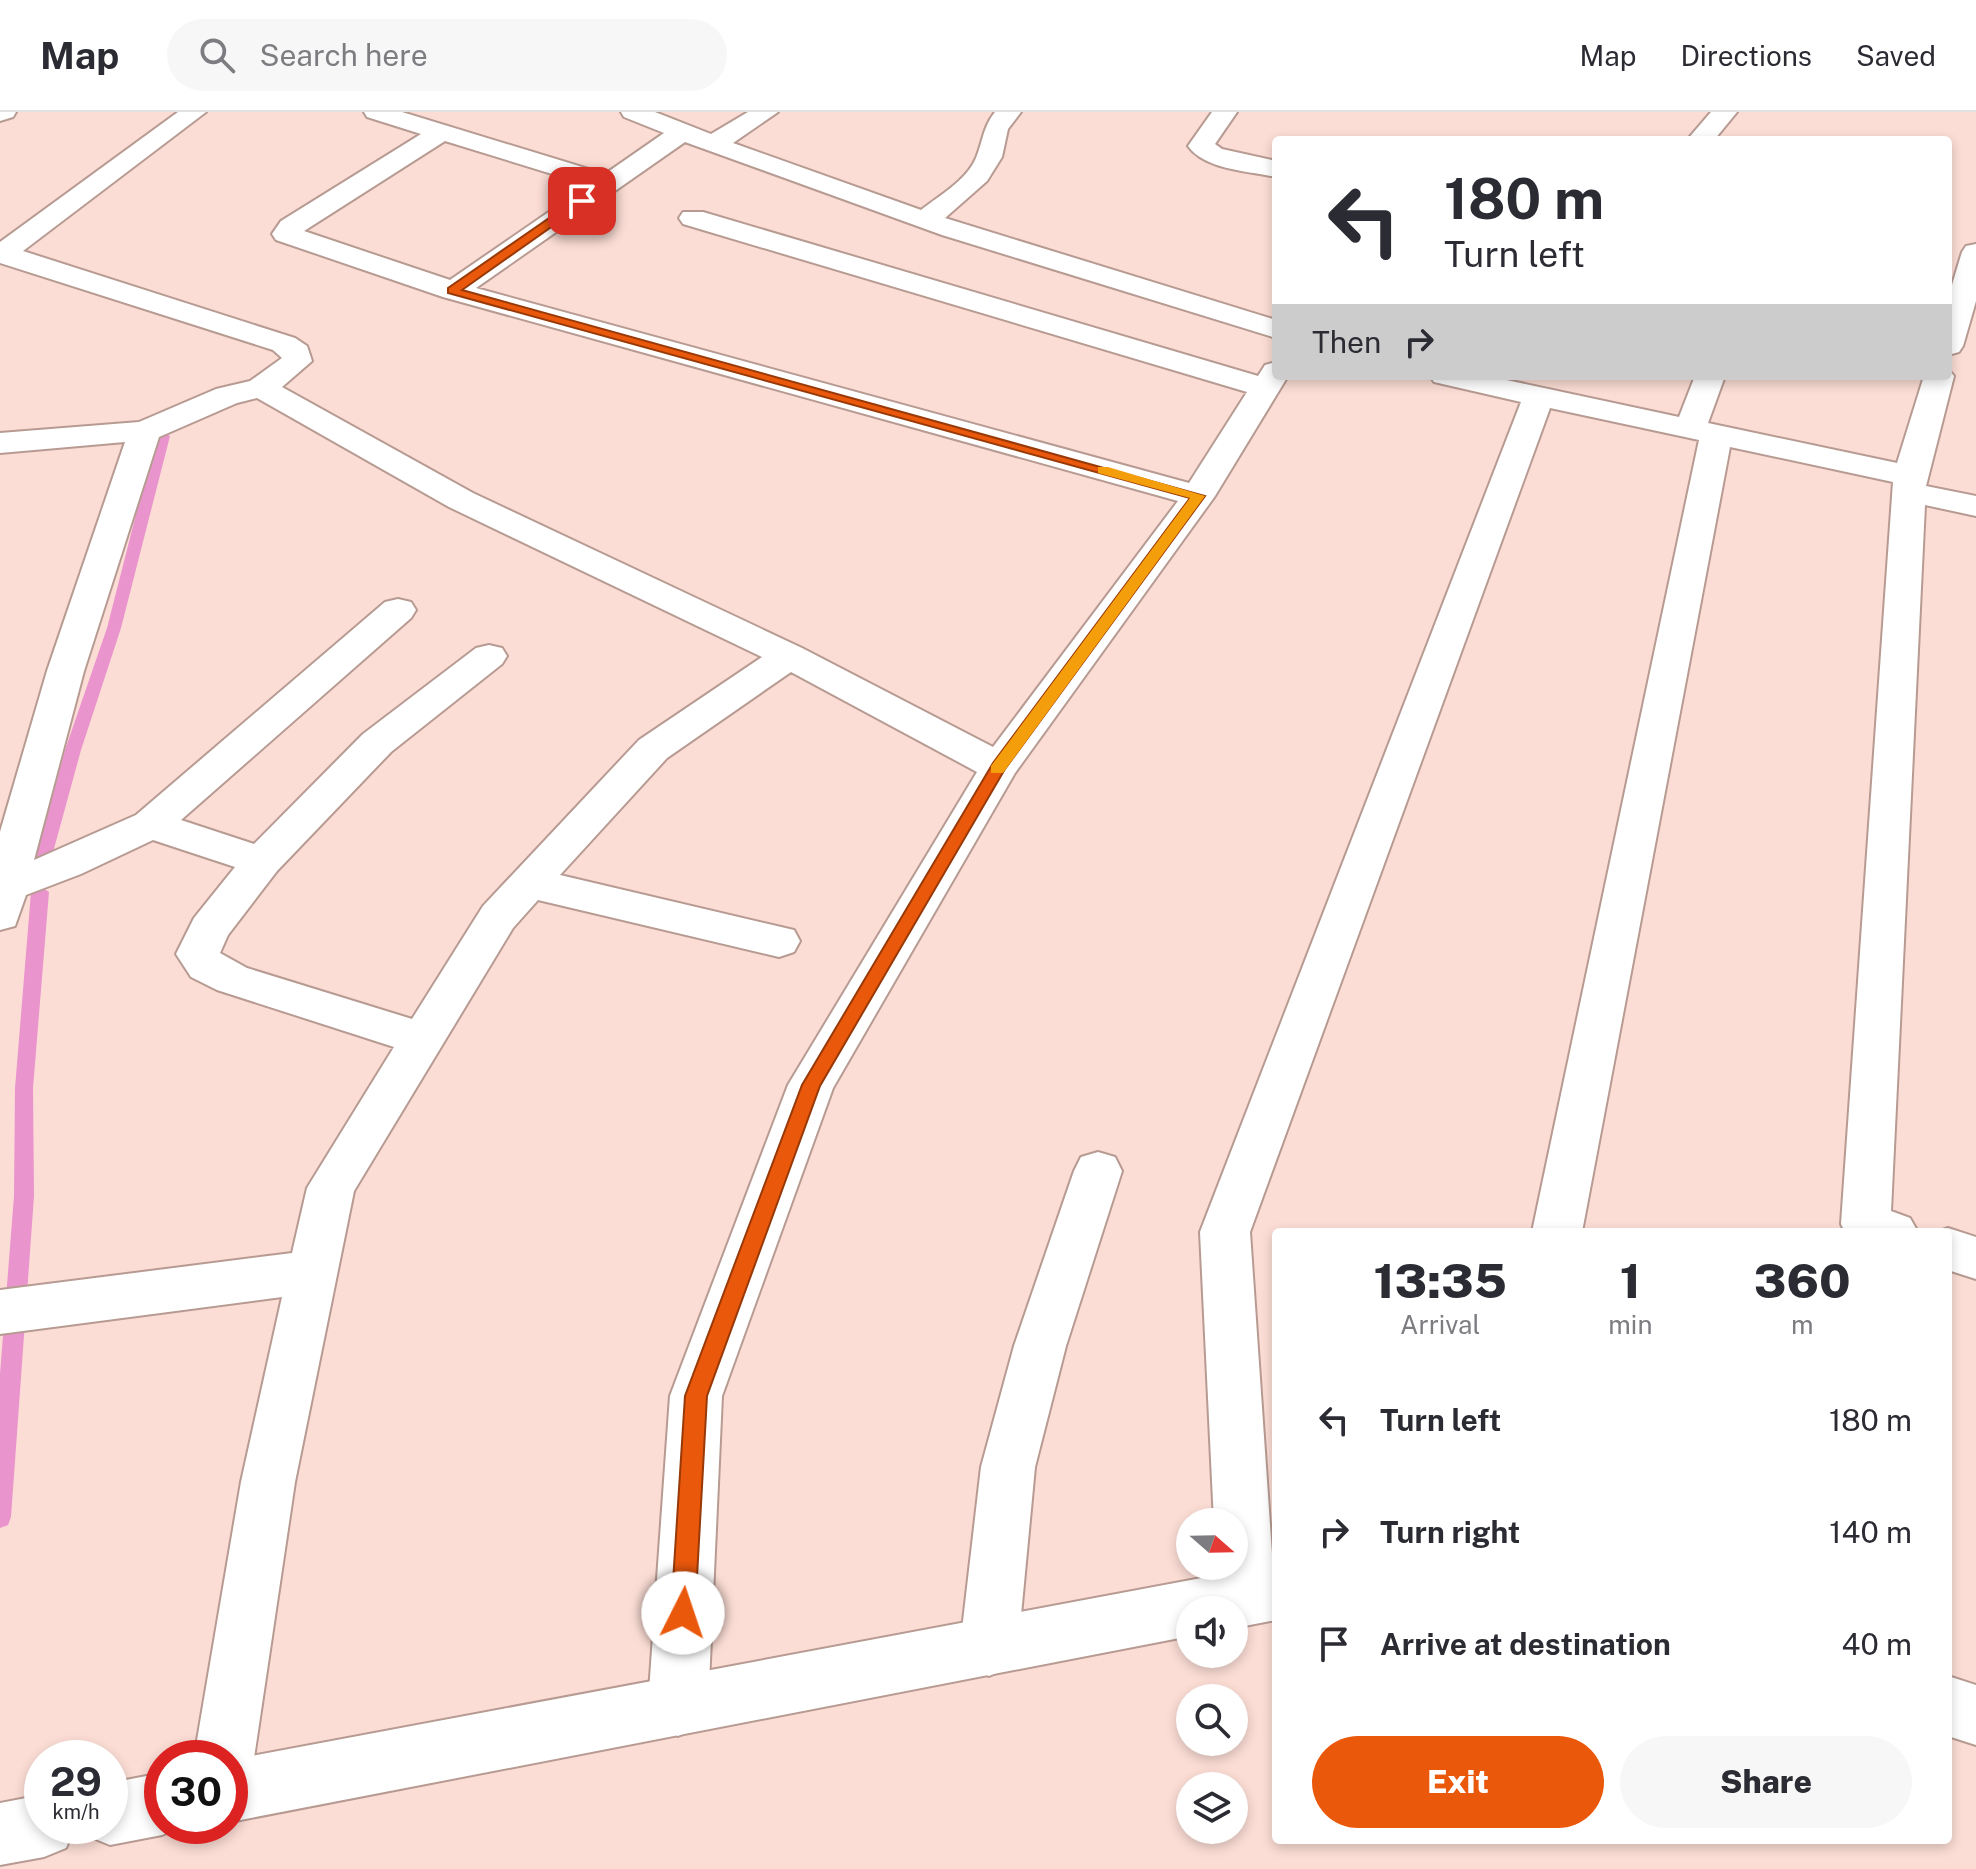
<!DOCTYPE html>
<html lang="en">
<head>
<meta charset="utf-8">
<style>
	:root { --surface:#fff; --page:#f7f7f7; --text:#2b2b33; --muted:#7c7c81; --line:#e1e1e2; --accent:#ea580c }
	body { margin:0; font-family:"Public Sans",sans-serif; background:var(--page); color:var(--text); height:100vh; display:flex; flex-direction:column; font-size:30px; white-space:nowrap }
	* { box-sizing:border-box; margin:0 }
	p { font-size:26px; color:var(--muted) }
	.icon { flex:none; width:44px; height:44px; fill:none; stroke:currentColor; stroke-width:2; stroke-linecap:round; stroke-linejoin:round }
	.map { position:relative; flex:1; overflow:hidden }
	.sheet { position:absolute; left:1272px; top:1116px; width:680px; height:616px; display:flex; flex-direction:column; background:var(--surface); border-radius:8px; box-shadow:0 4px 12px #0003 }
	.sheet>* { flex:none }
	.top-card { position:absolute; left:1272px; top:24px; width:680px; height:244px; border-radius:8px; box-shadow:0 4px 12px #0003; background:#fff; color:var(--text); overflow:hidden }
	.needle { width:52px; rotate:110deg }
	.tools { position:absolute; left:1176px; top:1396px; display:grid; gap:16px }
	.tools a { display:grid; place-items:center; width:72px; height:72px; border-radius:50%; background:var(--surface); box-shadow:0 4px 12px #0003; font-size:40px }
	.speed { position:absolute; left:24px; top:1628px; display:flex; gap:16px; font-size:40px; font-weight:700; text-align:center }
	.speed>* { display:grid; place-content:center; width:104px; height:104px; border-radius:50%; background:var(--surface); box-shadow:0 4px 12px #0003; line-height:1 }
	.speed small { font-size:20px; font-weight:400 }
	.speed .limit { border:12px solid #d22; background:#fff; color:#111 }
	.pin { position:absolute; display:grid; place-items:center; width:68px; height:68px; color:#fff; margin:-34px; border-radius:16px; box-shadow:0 4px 12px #0006 }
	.me { position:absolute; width:88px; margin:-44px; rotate:4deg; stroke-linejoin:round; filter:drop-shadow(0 0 6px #0008) }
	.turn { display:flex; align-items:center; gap:28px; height:168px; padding:0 40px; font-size:36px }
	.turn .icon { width:104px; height:104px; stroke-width:2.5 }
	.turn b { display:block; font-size:56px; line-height:68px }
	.then { display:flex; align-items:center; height:76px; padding:0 40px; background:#0003; gap:16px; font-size:30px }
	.eta { display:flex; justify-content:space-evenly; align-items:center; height:136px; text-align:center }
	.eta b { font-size:48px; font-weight:800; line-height:56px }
	.action { display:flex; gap:16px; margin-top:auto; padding:16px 40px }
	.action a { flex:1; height:92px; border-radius:48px; background:var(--accent); color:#fff; font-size:32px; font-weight:800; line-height:92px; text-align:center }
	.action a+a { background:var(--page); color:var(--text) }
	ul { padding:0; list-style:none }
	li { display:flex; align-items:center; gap:24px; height:112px; padding:0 40px }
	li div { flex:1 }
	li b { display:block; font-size:30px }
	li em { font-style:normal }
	header { display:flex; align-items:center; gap:48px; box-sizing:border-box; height:112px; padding:0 40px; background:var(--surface); border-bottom:2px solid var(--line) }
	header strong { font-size:38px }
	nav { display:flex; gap:44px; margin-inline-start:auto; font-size:28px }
	.search { width:560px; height:72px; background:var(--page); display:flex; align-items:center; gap:20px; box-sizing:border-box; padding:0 28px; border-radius:44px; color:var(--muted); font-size:30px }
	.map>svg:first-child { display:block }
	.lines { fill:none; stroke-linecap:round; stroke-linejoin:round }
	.stream { fill:#ea94ce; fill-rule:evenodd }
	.street-casing { stroke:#b79b92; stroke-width:4 }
	.secondary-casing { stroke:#b79b92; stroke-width:4 }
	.street { fill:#fff; fill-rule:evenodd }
	.secondary { fill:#fff; fill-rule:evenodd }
	.route { fill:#ea580c; stroke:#983908; stroke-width:2 }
	.slow { fill:#f59e0b }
</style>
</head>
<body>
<header>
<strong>Map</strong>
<div class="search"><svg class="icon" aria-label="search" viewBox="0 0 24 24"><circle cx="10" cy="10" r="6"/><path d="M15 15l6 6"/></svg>Search here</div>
<nav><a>Map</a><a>Directions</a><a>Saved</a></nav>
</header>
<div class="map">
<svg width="1976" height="1757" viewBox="0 0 1976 1757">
	<rect width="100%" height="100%" fill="#fbddd5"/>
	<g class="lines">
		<path class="stream" d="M 163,320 L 170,324 L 121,516 L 81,638 L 52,744 L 44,750 L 36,744 L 65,638 L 107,516 L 156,324 Z
			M 40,774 L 49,780 L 33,976 L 34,1084 L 11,1405 L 8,1413 L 0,1416 L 0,1262 L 14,1084 L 15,976 L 31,780 Z"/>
		<defs>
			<path id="street" d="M 0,0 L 16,0 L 13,5 L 0,9 Z
				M 178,0 L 206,0 L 23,139 L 295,226 L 307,234 L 312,249 L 282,275 L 473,381 L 802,536 L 993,635 L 1178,389 L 443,185 L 276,128 L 272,122 L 281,109 L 421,22 L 367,5 L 364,0 L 402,0 L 605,62 L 664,21 L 624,5 L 621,0 L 655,0 L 711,22 L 748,0 L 778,0 L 733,31 L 921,98 C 940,83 966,69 976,46 C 983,29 983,15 995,0 L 1021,0 L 1008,17 L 1002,45 L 987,69 L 945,106 L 1276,208 L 1276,226 L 942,123 L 685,30 L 476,176 L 1189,371 L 1247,280 L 683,112 L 679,106 L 683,100 L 703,100 L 1258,264 L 1265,253 L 1276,250 L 1276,264 L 1288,264 L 1215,384 L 1015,661 L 833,976 L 722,1284 L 708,1594 L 699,1615 L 678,1624 L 657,1615 L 648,1594 L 670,1284 L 788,973 L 977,660 L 791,560 L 667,646 L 560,763 L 794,818 L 800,829 L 794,840 L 779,845 L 538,788 L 513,816 L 354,1079 L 295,1370 L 254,1646 L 245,1667 L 230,1674 L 230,1646 L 194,1646 L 241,1370 L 282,1185 L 0,1222 L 0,1178 L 292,1141 L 307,1076 L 394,935 L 217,878 L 191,865 L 176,842 L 194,806 L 235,755 L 153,728 L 81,762 L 26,783 L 15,814 L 0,818 L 0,720 L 47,559 L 125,330 L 0,341 L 0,321 L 139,310 L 216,277 L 250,269 L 282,246 L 273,238 L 0,151 L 0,130 ZM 445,29 L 588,73 L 450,168 L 304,119 ZM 257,286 L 449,395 L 762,545 L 639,628 L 483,794 L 412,907 L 247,856 L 220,841 L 228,823 L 277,759 L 391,640 L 502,552 L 507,544 L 502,536 L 489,533 L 476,536 L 363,622 L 254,732 L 181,708 L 411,506 L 416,498 L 411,490 L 398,487 L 385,490 L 136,703 L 34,748 L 84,559 L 159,325 L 237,291 Z
				M 1212,0 L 1237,0 L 1215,32 L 1222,37 L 1276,49 L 1276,65 C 1249,59 1205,58 1188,34 Z
				M 1711,0 L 1737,0 L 1714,28 L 1687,28 Z
				M 1976,132 L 1976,189 L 1963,234 L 1959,240 L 1948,243 L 1948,186 L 1962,140 L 1966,134 Z
				M 1948,257 L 1954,264 L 1926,374 L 1976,384 L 1976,404 L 1925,393 L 1891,1099 L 1910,1106 L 1918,1120 L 1845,1120 L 1841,1112 L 1893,370 L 1730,335 L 1582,1120 L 1532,1120 L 1699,328 L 1550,296 L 1250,1120 L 1275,1486 L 1266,1506 L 1246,1514 L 1234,1509 L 1234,1498 L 1223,1498 L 1217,1486 L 1216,1454 L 1234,1454 L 1234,1410 L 1214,1410 L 1200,1120 L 1521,290 L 1434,270 L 1430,264 L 1488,264 L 1679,305 L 1695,264 L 1725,264 L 1708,311 L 1897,351 L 1924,264 L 1948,264 Z
				M 1098,1040 L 1115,1045 L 1122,1059 L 1066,1234 L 1035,1355 L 1018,1535 L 1010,1555 L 989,1564 L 968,1555 L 960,1535 L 981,1355 L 1014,1234 L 1074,1059 L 1081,1045 Z
				M 1948,1116 L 1976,1125 L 1976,1167 L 1948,1158 L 1948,1120 L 1937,1120 Z"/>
			<path id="secondary" d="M 1276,1452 L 1276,1508 L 1234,1516 L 1234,1498 L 1190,1498 L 1190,1524 L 230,1710 L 230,1648 Z
				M 1948,1564 L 1976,1573 L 1976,1633 L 1948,1624 Z
				M 162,1661 L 162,1714 L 183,1714 L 162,1723 L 110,1733 L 88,1724 L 84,1714 L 110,1714 L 110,1671 Z
				M 42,1683 L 42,1714 L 75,1714 L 66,1736 L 44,1745 L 0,1753 L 0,1691 Z"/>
		</defs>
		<use href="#street" class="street-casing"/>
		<use href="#secondary" class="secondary-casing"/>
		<use href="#street" class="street"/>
		<use href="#secondary" class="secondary"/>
	</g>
	<path class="route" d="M 578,86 L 588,89 L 462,178 L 1205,384 L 1005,657 L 820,974 L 707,1284 L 695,1501 L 691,1509 L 683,1513 L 675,1509 L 671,1501 L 685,1284 L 802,973 L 993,651 L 1190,386 L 448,181 L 448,176 Z"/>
	<path class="slow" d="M 1098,355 L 1108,355 L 1205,384 L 1003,661 L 991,661 L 991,654 L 1190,386 L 1098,361 Z"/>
</svg>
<div class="tools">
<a><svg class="needle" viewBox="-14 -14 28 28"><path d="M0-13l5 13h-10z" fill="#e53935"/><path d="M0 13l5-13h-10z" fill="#7c7c81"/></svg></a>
<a><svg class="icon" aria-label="sound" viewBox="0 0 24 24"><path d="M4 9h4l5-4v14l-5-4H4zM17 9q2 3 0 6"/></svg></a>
<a><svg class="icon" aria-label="search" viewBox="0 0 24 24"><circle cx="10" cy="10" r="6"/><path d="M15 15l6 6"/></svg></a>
<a><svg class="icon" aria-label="layers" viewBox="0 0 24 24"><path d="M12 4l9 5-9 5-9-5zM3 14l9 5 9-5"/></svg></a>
</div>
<div class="speed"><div>29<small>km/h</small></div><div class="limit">30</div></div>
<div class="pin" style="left:582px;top:89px;background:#d93025"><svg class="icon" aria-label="arrive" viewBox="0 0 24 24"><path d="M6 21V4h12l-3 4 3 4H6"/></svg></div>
<svg class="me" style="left:683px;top:1501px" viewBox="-20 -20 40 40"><circle r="19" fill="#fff"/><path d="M0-13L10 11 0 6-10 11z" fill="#ea580c"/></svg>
<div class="top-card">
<div class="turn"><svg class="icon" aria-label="left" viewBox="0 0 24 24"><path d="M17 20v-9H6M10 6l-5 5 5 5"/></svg><div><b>180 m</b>Turn left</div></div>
<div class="then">Then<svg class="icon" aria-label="right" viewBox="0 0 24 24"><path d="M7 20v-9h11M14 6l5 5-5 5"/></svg></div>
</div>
<section class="sheet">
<div class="eta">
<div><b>13:35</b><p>Arrival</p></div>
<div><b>1</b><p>min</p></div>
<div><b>360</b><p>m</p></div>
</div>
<ul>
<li><svg class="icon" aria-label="left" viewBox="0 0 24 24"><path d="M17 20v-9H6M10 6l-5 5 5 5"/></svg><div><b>Turn left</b></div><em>180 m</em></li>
<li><svg class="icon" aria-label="right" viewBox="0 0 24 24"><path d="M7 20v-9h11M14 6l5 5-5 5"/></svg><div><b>Turn right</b></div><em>140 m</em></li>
<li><svg class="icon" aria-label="arrive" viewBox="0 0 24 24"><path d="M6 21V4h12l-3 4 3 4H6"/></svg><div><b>Arrive at destination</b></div><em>40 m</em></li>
</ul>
<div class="action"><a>Exit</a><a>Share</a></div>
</section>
</div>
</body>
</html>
